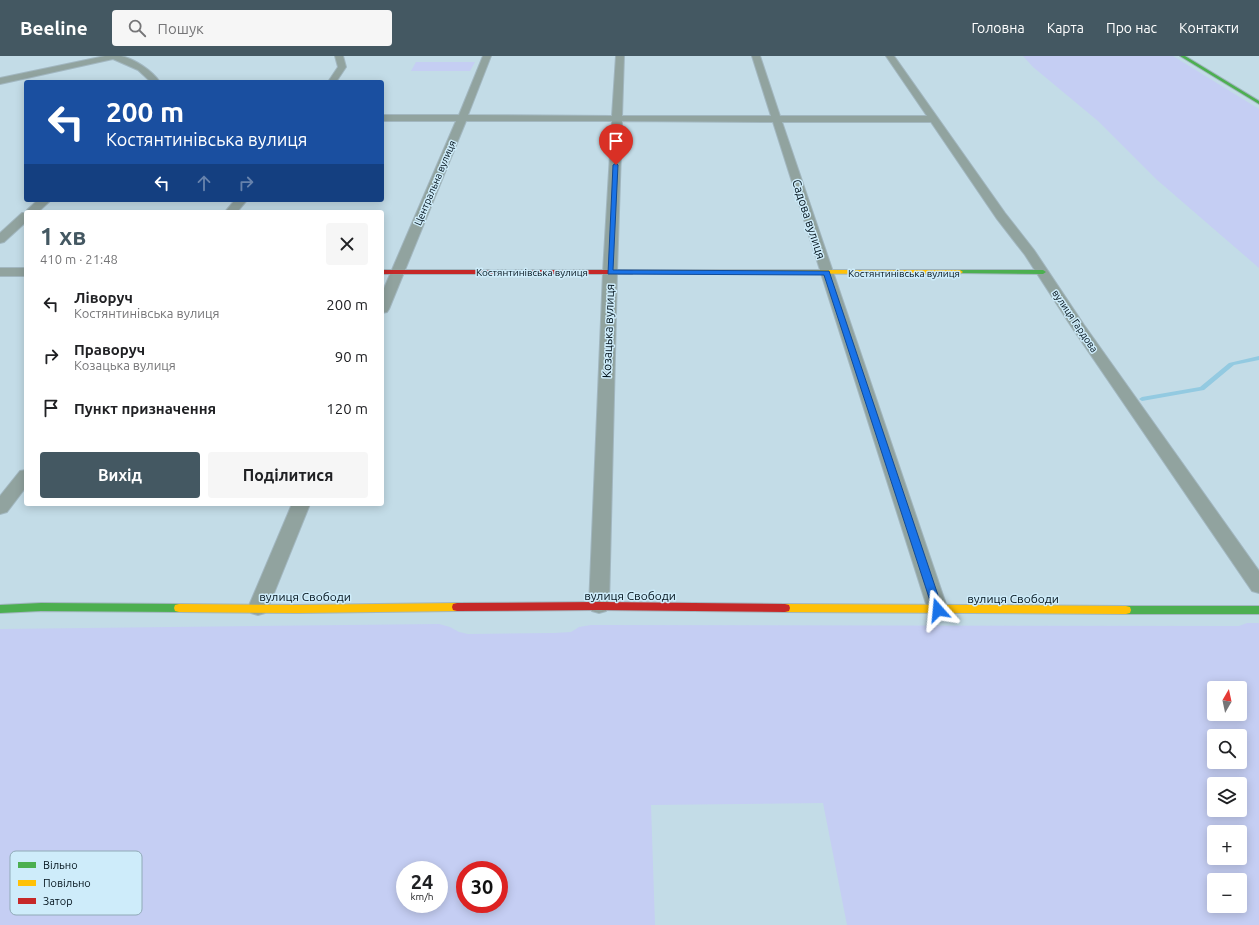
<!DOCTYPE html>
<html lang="uk">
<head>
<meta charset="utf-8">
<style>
	:root { --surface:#fff; --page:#f6f6f6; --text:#202124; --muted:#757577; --accent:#445862 }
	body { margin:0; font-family:Ubuntu,sans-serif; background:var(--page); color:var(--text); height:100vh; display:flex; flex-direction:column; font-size:15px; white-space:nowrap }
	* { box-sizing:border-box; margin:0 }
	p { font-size:13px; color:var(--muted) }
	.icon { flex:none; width:22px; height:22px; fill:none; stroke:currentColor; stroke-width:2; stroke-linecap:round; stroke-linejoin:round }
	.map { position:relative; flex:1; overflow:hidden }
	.drawer { position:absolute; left:24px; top:154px; width:360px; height:296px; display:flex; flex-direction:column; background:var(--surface); border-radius:4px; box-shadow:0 2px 10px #0003 }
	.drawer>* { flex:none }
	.top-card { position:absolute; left:24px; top:24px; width:360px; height:122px; border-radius:4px; box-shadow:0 2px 10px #0003; background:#1a4fa0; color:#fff; overflow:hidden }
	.needle { width:26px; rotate:9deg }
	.tools { position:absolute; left:1207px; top:625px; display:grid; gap:8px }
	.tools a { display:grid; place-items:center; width:40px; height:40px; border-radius:4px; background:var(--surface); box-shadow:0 2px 10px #0003; font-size:20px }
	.speed { position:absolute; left:396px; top:805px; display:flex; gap:8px; font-size:20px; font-weight:700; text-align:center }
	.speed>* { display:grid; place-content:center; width:52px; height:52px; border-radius:50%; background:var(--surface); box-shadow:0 2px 10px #0003; line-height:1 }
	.speed small { font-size:10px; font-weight:400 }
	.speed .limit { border:6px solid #d22; background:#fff; color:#111 }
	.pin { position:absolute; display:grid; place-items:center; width:34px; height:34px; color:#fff; margin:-41px -17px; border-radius:50% 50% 50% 0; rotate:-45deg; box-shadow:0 0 4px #0007 }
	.pin .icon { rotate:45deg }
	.me { position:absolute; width:44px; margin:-22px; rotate:342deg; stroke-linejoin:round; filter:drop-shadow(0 0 3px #0008) }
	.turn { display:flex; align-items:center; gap:14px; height:84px; padding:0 16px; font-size:18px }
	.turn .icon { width:52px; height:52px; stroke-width:2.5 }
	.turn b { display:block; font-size:28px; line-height:34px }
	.lanes { display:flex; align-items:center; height:38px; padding:0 16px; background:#0003; justify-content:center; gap:20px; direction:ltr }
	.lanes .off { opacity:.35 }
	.round { display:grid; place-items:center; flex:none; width:42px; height:42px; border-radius:4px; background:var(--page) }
	.headline { display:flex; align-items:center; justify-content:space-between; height:68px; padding:0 16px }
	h1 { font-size:24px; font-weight:700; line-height:30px; color:var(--accent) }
	.cta { display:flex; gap:8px; margin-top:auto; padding:8px 16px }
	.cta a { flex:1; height:46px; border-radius:4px; background:var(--accent); color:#fff; font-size:16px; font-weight:700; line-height:46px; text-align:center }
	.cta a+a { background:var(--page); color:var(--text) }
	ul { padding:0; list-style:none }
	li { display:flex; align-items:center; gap:12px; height:52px; padding:0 16px }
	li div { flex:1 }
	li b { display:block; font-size:15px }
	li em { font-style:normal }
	header { display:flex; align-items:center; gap:24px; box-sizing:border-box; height:56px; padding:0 20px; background:var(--accent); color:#fff }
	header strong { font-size:19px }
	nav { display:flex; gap:22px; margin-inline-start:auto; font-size:14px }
	.search { width:280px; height:36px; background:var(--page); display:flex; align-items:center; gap:10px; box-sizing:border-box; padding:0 14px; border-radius:4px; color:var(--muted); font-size:15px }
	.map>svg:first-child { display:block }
	.green { fill:#c5cef3; fill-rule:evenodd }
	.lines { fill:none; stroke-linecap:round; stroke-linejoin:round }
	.stream { fill:#93cae1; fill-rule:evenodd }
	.street-casing { stroke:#a2b7c0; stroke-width:2 }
	.fast-casing { stroke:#a2b7c0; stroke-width:2 }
	.slow-casing { stroke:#a2b7c0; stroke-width:2 }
	.jam-casing { stroke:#a2b7c0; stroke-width:2 }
	.street { fill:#91a39f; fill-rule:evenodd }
	.fast { fill:#4caf50; fill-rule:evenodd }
	.slow { fill:#ffc107; fill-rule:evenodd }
	.jam { fill:#c62828; fill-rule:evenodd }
	.route { fill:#1a73e8; stroke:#114b97 }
	.labels { text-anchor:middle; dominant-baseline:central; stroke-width:3; stroke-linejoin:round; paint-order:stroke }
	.far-street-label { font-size:10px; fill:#00111a; stroke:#ceecfa }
	.street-label { font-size:12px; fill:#00111a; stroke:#ceecfa }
	.key { fill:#ceecfa; stroke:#90aab7; stroke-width:1 }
	.key-label { font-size:11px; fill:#00111a }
</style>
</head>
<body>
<header>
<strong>Beeline</strong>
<div class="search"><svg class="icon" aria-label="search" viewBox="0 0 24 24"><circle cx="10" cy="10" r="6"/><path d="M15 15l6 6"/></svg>Пошук</div>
<nav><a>Головна</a><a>Карта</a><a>Про нас</a><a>Контакти</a></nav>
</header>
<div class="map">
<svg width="1259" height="869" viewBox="0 0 1259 869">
	<rect width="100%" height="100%" fill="#c3dce7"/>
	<path class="green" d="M 1023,0 L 1173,0 L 1259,53 L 1259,212 L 1156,123 L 1098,65 L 1033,11 Z
		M 416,6 L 475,6 L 470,15 L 411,15 Z
		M 1247,567 L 1259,567 L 1259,869 L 847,869 L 823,747 L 651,749 L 655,869 L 0,869 L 0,573 L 439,568 L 450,571 L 459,576 L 468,578 L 554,577 L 571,576 L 579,571 L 591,569 L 1239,570 ZM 1214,632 L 1240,632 L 1240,658 L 1214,658 ZM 1214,680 L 1240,680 L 1240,706 L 1214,706 ZM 1214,728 L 1240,728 L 1240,754 L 1214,754 ZM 1214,776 L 1240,776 L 1240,802 L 1214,802 ZM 405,814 L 439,814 L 439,848 L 405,848 ZM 465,814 L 499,814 L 499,848 L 465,848 ZM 1214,824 L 1240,824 L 1240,850 L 1214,850 Z"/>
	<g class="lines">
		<path class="stream" d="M 1259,300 L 1259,304 L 1234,309 L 1204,334 L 1142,345 L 1139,343 L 1142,341 L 1200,331 L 1229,307 Z"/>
		<defs>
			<path id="street" d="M 105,0 C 110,0 116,0 121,0 C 135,3 151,14 160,26 L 151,26 L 138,14 L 113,3 L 0,28 L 0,22 Z
				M 335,0 L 343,0 L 346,11 L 336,26 L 328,26 L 338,11 Z
				M 483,0 L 491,0 L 468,59 L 612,60 L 616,0 L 624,0 L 622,60 L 771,60 L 752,0 L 760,0 L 780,60 L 927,60 L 886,0 L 894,0 L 1005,157 L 1034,194 L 1084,269 L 1259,515 L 1259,537 L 1252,535 L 1071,270 L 1025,199 L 997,163 L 931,66 L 782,66 L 948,554 L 945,559 L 938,561 L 931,559 L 928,554 L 773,66 L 622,65 L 617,216 L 609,550 L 606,555 L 599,557 L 592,555 L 589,550 L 603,216 L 612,65 L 466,65 L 389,253 L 387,256 L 382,257 L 382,237 L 456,65 L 382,65 L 382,59 L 459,59 Z
				M 38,144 L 51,144 L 38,156 L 26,156 L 26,166 L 4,186 L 0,187 L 0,177 L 22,157 L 26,157 L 27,154 Z
				M 235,144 L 247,144 L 237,156 L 225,156 Z
				M 0,212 L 26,212 L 26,220 L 0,220 Z
				M 26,414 L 26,431 L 7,456 L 0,458 L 0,440 L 20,415 Z
				M 292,448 L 310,448 L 268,552 L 265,557 L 258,559 L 251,557 L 248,552 Z"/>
			<path id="fast" d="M 1180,0 L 1185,0 L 1259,45 L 1259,48 Z
				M 960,214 L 1043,214 L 1046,216 L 1043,218 L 958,217 L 957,216 Z
				M 41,547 L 179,548 L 183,549 L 184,552 L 183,555 L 179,556 L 41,555 L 0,557 L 0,549 Z
				M 1126,550 L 1259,550 L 1259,558 L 1126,558 L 1122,557 L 1121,554 L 1122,551 Z"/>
			<path id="slow" d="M 632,214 L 960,214 L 963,216 L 960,218 L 630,217 L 629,216 Z
				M 457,547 L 461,548 L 462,551 L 461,554 L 457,555 L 298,557 L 179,556 L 175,555 L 174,552 L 175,549 L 179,548 L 298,549 Z
				M 785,548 L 1126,550 L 1130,551 L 1131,554 L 1130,557 L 1126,558 L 785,556 L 781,555 L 780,552 L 781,549 Z"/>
			<path id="jam" d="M 382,214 L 632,214 L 635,216 L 632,218 L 382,218 Z
				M 599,546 L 785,548 L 789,549 L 790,552 L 789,555 L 785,556 L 599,554 L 457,555 L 453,554 L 452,551 L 453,548 L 457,547 Z"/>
		</defs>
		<use href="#street" class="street-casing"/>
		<use href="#fast" class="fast-casing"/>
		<use href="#slow" class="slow-casing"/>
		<use href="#jam" class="jam-casing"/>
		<use href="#street" class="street"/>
		<use href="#fast" class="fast"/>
		<use href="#slow" class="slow"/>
		<use href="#jam" class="jam"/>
	</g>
	<path class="route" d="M 616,107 L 618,109 L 613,214 L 829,215 L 943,554 L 941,556 L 934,556 L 933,554 L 824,219 L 608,218 L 613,109 Z"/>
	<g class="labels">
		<g class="far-street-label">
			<text transform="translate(435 127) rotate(-67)">Центральна вулиця</text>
			<text x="532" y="216">Костянтинівська вулиця</text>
			<text x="904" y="217">Костянтинівська вулиця</text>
			<text transform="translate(1075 265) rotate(56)">вулиця Гардова</text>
		</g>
		<g class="street-label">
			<text transform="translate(809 163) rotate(72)">Садова вулиця</text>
			<text transform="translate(608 275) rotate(-88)">Козацька вулиця</text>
			<text x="630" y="539">вулиця Свободи</text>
			<text x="305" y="540">вулиця Свободи</text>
			<text x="1013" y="542">вулиця Свободи</text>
		</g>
	</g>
	<rect x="10" y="795" width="132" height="64" rx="6" class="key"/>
	<rect x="18" y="806" width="18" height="6" fill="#4caf50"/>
	<rect x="18" y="824" width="18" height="6" fill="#ffc107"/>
	<rect x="18" y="842" width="18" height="6" fill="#c62828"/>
	<g class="key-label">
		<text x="43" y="813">Вільно</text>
		<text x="43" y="831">Повільно</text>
		<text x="43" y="849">Затор</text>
	</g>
</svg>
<div class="tools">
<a><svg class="needle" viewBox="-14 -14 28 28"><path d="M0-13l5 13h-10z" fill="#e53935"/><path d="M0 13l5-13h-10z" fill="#757577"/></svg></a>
<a><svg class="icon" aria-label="search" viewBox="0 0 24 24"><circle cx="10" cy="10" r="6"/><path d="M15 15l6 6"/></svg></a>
<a><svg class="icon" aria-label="layers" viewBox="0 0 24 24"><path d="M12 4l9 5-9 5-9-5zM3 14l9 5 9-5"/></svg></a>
<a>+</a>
<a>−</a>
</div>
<div class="speed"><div>24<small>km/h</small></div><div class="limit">30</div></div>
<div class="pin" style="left:616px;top:109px;background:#d93025"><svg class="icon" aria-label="arrive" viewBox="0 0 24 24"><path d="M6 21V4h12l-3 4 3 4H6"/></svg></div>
<svg class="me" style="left:938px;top:554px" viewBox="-20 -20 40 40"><path d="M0-17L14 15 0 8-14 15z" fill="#1a73e8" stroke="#fff" stroke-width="4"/></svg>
<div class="top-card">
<div class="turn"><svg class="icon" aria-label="left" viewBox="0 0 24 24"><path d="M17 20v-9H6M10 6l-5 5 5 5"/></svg><div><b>200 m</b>Костянтинівська вулиця</div></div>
<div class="lanes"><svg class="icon" aria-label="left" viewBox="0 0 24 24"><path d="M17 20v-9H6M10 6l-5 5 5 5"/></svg><svg class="icon off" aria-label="ahead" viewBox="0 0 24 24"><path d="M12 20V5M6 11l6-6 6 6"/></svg><svg class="icon off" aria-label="right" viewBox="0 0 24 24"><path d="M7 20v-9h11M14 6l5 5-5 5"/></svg></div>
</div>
<section class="drawer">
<div class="headline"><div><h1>1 хв</h1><p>410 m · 21:48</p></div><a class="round"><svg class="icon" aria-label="close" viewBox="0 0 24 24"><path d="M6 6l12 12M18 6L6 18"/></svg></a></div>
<ul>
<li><svg class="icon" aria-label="left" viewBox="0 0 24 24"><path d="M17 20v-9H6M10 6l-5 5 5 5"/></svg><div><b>Ліворуч</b><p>Костянтинівська вулиця</p></div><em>200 m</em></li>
<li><svg class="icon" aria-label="right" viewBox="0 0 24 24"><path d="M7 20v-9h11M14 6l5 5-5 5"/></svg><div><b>Праворуч</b><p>Козацька вулиця</p></div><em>90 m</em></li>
<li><svg class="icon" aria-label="arrive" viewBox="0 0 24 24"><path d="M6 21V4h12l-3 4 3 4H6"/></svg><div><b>Пункт призначення</b></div><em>120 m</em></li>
</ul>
<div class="cta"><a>Вихід</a><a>Поділитися</a></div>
</section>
</div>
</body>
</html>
